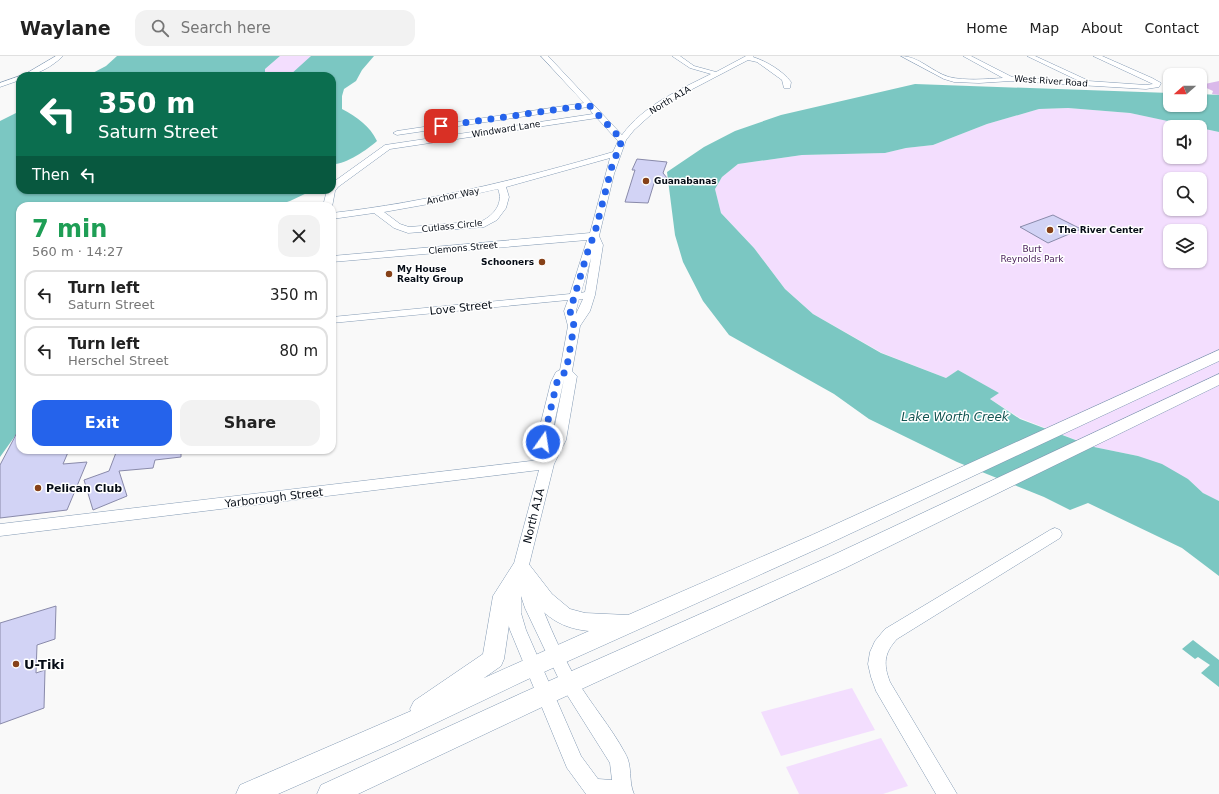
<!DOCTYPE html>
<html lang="en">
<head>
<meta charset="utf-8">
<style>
	:root { --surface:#fff; --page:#f2f2f2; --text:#222; --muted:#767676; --line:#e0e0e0; --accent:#2563eb }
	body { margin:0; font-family:"DejaVu Sans",sans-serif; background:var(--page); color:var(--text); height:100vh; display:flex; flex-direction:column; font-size:15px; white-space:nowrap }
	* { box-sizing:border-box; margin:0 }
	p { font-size:13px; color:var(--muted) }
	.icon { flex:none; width:22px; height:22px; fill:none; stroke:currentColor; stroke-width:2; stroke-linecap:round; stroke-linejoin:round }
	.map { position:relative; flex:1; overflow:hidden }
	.sheet { position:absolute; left:16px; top:146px; width:320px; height:252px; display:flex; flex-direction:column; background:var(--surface); border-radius:12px; box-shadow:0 1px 3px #0004 }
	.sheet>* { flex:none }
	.hud { position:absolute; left:16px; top:16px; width:320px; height:122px; border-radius:12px; box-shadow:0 1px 3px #0004; background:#0b6e4f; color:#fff; overflow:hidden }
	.needle { width:26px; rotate:249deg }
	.tools { position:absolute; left:1163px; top:12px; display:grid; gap:8px }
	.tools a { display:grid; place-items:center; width:44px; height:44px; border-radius:8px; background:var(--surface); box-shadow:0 1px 3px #0004; font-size:20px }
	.pin { position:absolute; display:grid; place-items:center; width:34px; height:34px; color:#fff; margin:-17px; border-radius:8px; box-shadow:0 2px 6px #0006 }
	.me { position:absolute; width:44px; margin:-22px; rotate:13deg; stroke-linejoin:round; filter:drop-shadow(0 0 3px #0008) }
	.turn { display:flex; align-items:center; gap:14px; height:84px; padding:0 16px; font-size:18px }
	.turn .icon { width:52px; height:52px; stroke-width:2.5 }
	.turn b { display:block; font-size:28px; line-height:34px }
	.then { display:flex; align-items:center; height:38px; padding:0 16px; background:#0003; gap:8px; font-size:15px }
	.round { display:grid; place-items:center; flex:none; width:42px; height:42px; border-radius:12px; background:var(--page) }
	.head { display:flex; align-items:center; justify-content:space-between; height:68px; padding:0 16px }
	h1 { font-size:24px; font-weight:700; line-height:30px; color:#1e9e55 }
	.cta { display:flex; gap:8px; margin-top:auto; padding:8px 16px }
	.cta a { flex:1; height:46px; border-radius:12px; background:var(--accent); color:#fff; font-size:16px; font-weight:700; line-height:46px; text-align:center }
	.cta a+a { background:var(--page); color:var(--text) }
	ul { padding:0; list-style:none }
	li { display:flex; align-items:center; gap:12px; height:50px; margin:0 8px 6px; padding:0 8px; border:2px solid var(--line); border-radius:12px }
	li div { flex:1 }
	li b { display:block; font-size:15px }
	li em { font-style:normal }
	header { display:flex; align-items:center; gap:24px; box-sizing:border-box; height:56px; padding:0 20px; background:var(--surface); border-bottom:1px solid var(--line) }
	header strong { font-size:19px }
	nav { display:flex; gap:22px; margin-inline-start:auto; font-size:14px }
	.search { width:280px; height:36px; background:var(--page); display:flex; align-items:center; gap:10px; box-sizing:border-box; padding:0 14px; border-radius:12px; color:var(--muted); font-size:15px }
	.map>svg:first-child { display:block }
	.green { fill:#f3defe; fill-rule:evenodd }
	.forest { fill:#dab9ea }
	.water { fill:#7bc7c2 }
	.building { fill:#d2d3f5; stroke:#898aaa }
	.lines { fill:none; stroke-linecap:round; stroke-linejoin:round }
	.minor-casing { stroke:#839ab4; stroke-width:1 }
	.major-casing { stroke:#839ab4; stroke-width:1 }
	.minor { fill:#fff; fill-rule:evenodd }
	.major { fill:#fff; fill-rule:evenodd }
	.route { stroke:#2563eb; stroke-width:7; stroke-dasharray:0 12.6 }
	.poi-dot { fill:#864118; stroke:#fff; stroke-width:1.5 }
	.labels { text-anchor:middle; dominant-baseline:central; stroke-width:3; stroke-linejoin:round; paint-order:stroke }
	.far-street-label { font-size:9px; fill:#050c16; stroke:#fff }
	.far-poi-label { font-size:9px; font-weight:bold; fill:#050c16; stroke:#fff; text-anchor:start }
	.far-park-label { font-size:9px; fill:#4b225c; stroke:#fff }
	.street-label { font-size:11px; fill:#050c16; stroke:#fff }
	.poi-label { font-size:11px; font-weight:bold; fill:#050c16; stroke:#fff; text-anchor:start }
	.water-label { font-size:12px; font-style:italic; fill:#125451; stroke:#fff }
	.near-poi-label { font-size:13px; font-weight:bold; fill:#050c16; stroke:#fff; text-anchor:start }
</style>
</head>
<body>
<header>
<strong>Waylane</strong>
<div class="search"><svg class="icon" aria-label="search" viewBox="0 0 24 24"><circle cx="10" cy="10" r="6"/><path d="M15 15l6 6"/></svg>Search here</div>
<nav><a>Home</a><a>Map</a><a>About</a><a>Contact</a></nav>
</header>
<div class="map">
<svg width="1219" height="738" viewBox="0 0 1219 738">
	<rect width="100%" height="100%" fill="#f9f9f9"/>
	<path class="green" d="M 280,0 L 311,0 C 294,19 290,22 264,17 L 265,13 Z
		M 1068,52 L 1130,57 L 1197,71 L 1170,71 L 1170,101 L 1200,101 L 1200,72 L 1219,76 L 1219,445 L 1203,437 L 1188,423 L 1138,400 L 1094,391 L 1020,362 L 990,343 L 998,337 L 958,314 L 946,322 L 882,297 L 813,258 L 785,233 L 754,192 L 721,157 L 715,133 L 722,121 L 738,108 L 802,99 L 885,97 L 906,92 L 933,89 L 987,68 L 1039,53 ZM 1170,123 L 1200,123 L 1200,153 L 1170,153 ZM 1170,175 L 1200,175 L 1200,205 L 1170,205 Z
		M 852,632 L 875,674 L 781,700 L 761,656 Z
		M 881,682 L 908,730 L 883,738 L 799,738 L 786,711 Z"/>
	<path class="forest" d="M 1219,25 L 1219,39 L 1212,38 L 1213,35 L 1200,29 Z"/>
	<path class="water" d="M 117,0 L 280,0 L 265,13 L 265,17 L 280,20 L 290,19 L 311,0 L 374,0 L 362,14 L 356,25 L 344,33 L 342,40 L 342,53 C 357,61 370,70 377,85 C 367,94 345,109 332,108 L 332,20 L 87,20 L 106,10 Z
		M 915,28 L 1170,37 L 1170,49 L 1200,49 L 1200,38 L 1219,39 L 1219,76 L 1130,57 L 1068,52 L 1039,53 L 987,68 L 933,89 L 906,92 L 885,97 L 802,99 L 738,108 L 722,121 L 715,133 L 721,157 L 754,192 L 785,233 L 813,258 L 881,297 L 946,322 L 958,314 L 999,337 L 990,343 L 1020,363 L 1094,391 L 1138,400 L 1162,408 L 1188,423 L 1203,437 L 1219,445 L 1219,520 L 1182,492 L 1088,447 L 1070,454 L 1044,441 L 957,406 L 869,363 L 834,338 L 729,279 L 703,245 L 683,206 L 675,179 L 667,116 L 704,91 L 735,75 L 781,59 Z
		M 20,55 L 20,134 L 309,134 L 309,136 L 290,145 L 275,150 L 20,150 L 20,373 L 0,401 L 0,65 Z
		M 1193,584 L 1219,604 L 1219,631 L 1201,617 L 1210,609 L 1198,601 L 1195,603 L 1182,593 Z"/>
	<path class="building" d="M 637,103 L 667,106 L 663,117 L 667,122 L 655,124 L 648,147 L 625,146 L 635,114 L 632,114 Z
		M 1053,159 L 1081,173 L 1048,187 L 1020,171 Z
		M 20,371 L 20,394 L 69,394 L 63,408 L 87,406 L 67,454 L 0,462 L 0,409 Z
		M 117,394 L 181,394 L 181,401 L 155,404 L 153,412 L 119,415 L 127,440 L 93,454 L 84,424 L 109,415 Z
		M 56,550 L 55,583 L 37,589 L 36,617 L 45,614 L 44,652 L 0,668 L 0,567 Z"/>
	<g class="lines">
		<defs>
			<path id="minor" d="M 56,0 L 63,0 C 53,10 36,20 22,20 Z
				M 541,0 L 548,0 L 622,79 C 644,49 679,34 711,18 L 690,12 L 672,0 L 680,0 L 694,10 L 716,16 L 746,0 L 754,0 L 753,1 C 766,5 783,15 791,26 L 790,32 L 784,32 L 782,24 L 757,6 L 748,4 L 681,39 L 655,55 L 634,74 L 626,84 L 614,118 L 599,180 L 603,189 L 595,239 L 590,255 L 580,270 L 572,315 L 577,320 L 566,384 L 554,408 L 527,517 L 530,518 L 532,522 C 543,557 558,591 576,623 C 591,648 611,671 625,697 C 633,710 628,725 634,738 L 586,738 L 567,712 L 510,574 L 505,557 L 505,541 L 539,414 L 0,480 L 0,468 L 539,404 L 536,386 L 551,326 L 556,316 L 560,314 L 568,270 L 564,255 L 568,244 L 332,267 L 332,261 L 570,238 L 587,184 L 332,206 L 332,200 L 590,177 L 610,102 L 506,131 L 509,141 L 506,152 L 497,164 L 484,171 L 408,177 L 394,172 L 374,157 L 332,163 L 332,157 C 428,146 520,123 613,96 L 618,85 L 597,62 L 390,93 L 338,131 L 335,135 L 332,151 L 323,150 L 327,134 L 332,134 L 332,127 L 385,89 L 593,58 L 588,51 L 397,79 L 393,77 L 397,75 L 584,47 ZM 498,133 C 504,147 494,159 482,165 L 409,171 L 400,168 L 384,156 L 440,146 ZM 591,202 L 585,236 L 581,237 ZM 579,243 L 583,243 L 576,258 L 576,255 ZM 564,323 L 552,384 L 550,388 L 550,386 ZM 521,540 L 525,552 L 564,634 L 610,707 L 612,724 L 598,723 L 581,700 L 526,574 L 521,557 Z
				M 901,0 C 919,0 932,16 949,21 C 966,25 986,23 1003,22 L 963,0 L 971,0 L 1012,21 L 1079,25 L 1027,0 L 1035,0 L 1087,24 L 1088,25 L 1146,29 L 1153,28 L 1093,0 L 1102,0 L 1152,22 L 1161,27 L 1159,31 L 1146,33 L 1011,25 L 979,27 L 954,26 L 944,23 Z
				M 20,20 L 20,24 L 0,31 L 0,27 Z
				M 1055,472 L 1060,474 L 1062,478 L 1060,482 L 897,583 C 884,597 883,608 890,626 L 957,738 L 936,738 L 876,635 L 871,621 L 868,608 L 870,596 L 875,585 L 885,573 L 1050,474 Z"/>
			<path id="major" d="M 1219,294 L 1219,305 L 826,489 L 524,625 L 394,687 L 278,738 L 236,738 L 240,729 L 411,655 L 410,653 L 414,645 L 483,598 L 493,540 L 514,507 L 521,505 L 528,507 L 552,538 L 570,553 L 585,557 L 628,559 L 812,479 ZM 521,529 C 540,556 556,572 589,575 L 484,622 L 501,610 L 504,603 L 513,542 Z
				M 1219,318 L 1219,329 L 845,512 L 538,653 L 358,738 L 317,738 L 321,729 L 522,637 L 831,500 Z"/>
		</defs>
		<use href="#minor" class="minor-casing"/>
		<use href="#major" class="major-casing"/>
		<use href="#minor" class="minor"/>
		<use href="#major" class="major"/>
	</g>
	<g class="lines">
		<path class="route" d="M 441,70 L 589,49 L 622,84 L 612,110 L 594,180 L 590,188 L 570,255 L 574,270 L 566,316 L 560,319 L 557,326 L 543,386"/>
	</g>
	<g class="poi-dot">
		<circle cx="646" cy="125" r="4"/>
		<circle cx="1050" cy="174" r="4"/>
		<circle cx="542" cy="206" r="4"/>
		<circle cx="389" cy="218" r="4"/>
		<circle cx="38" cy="432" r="4"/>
		<circle cx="16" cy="608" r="4"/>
	</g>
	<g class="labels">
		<g class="far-street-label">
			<text transform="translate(1051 25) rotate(4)">West River Road</text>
			<text transform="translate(670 44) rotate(-31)">North A1A</text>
			<text transform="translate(506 73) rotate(-9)">Windward Lane</text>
			<text transform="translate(453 140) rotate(-12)">Anchor Way</text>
			<text transform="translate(452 170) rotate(-6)">Cutlass Circle</text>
			<text transform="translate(463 192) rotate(-5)">Clemons Street</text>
		</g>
		<g class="far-poi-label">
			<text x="654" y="125">Guanabanas</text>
			<text x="1058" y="174">The River Center</text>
			<text x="534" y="206" text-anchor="end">Schooners</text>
			<text x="397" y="213">My House<tspan x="397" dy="10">Realty Group</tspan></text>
		</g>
		<g class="far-park-label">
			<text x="1032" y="193">Burt<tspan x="1032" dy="10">Reynolds Park</tspan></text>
		</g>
		<g class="street-label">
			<text transform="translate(461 252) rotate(-6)">Love Street</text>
			<text transform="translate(274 442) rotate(-7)">Yarborough Street</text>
			<text transform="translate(534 460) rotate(-76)">North A1A</text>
		</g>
		<g class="poi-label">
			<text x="46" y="432">Pelican Club</text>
		</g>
		<g class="water-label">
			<text x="955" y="361">Lake Worth Creek</text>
		</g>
		<g class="near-poi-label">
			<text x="24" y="608">U-Tiki</text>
		</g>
	</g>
</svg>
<div class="tools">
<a><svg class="needle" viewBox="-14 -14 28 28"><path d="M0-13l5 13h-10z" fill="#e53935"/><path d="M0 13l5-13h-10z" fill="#767676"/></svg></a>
<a><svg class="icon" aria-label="sound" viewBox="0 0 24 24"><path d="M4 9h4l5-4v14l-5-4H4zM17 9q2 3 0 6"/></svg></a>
<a><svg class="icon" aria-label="search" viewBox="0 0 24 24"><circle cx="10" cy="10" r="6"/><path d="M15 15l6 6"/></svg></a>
<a><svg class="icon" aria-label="layers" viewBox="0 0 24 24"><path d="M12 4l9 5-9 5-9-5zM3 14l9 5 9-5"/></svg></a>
</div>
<div class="pin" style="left:441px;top:70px;background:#d93025"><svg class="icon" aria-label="arrive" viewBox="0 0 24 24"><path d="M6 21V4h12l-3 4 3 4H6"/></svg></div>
<svg class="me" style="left:543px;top:386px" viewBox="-20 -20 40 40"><circle r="17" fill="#2563eb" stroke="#fff" stroke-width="3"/><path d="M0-11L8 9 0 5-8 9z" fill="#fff"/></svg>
<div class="hud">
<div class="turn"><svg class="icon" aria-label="left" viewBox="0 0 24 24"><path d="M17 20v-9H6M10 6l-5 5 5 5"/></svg><div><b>350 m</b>Saturn Street</div></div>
<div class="then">Then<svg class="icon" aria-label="left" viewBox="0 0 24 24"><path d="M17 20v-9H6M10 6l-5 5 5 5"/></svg></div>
</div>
<section class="sheet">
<div class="head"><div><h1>7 min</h1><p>560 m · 14:27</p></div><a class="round"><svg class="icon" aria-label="close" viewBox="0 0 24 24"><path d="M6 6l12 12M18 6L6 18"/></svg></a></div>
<ul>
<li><svg class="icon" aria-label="left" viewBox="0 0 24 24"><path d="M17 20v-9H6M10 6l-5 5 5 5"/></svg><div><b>Turn left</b><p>Saturn Street</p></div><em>350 m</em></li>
<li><svg class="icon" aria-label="left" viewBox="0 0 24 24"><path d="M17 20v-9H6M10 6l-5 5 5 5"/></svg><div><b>Turn left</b><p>Herschel Street</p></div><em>80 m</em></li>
</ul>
<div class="cta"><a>Exit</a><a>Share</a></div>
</section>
</div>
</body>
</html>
